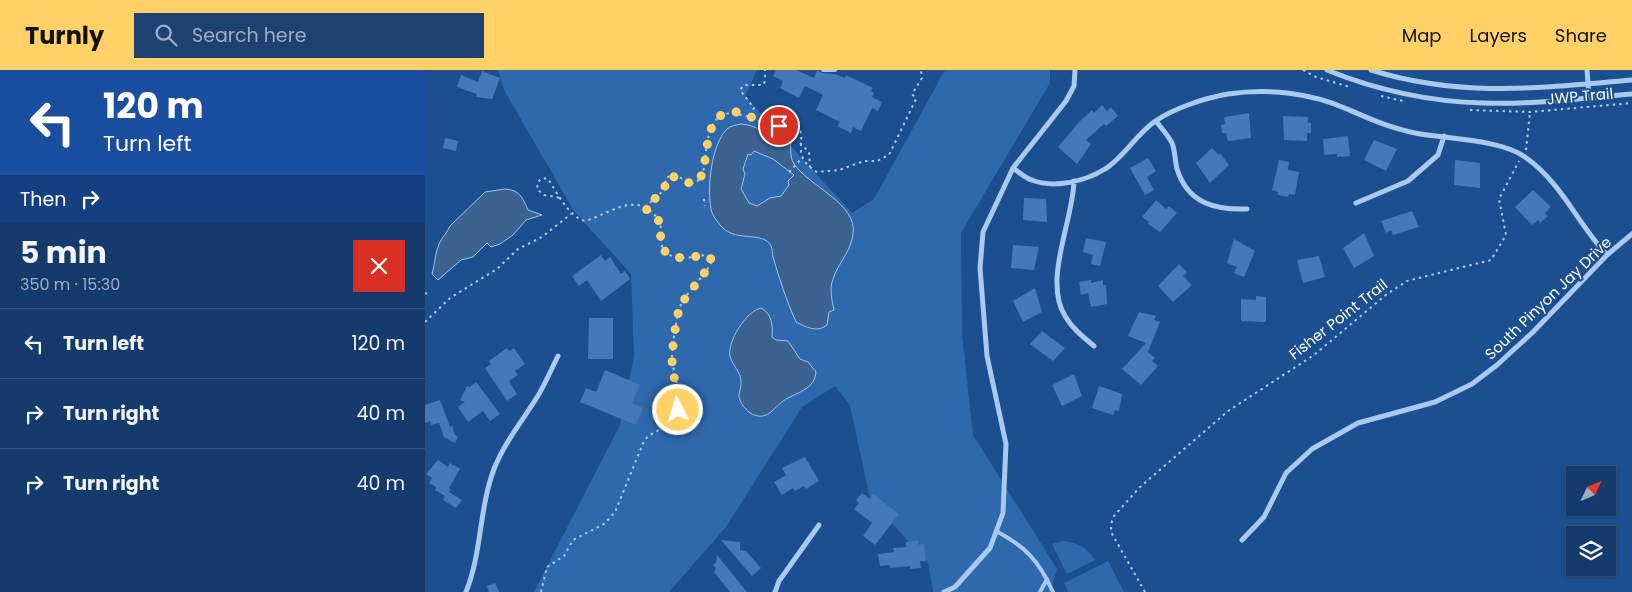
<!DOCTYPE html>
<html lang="en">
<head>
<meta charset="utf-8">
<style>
	:root { --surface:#143b6b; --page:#1d4271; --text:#f1f3f6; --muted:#9dadc1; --line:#33557e; --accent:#ffd166 }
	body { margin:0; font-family:Poppins,sans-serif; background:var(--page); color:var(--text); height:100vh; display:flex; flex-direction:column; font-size:19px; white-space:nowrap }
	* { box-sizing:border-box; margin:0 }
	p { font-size:16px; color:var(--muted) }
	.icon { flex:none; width:28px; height:28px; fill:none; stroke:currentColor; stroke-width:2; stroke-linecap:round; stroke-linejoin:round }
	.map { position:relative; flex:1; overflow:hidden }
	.details { display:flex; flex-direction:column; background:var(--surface); width:425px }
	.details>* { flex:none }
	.banner { background:#1a4fa0; color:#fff; overflow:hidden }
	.needle { width:32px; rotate:46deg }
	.buttons { position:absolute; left:1141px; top:396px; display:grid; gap:10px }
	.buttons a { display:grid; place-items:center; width:50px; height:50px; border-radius:0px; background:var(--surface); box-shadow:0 1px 4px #0004,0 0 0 1px var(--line); font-size:25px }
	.pin { position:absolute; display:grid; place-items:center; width:42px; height:42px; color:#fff; margin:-21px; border:2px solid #fff; border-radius:50%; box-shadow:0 1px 5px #0007 }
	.me { position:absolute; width:55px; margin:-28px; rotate:355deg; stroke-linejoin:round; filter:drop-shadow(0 0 4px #0008) }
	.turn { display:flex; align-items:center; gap:18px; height:105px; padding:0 20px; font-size:22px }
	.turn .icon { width:65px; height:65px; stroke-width:2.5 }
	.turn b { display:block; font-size:35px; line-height:42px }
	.then { display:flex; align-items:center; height:48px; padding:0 20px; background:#0003; gap:10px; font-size:19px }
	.round { display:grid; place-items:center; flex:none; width:52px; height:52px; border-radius:0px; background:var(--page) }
	.head { display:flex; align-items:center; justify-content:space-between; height:85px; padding:0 20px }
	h1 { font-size:30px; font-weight:700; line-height:38px }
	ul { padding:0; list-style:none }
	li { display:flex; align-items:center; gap:15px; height:70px; padding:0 20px; border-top:1px solid var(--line) }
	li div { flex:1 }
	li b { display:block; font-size:19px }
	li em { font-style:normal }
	header { display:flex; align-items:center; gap:30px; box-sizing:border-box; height:70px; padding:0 25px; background:var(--accent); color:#111 }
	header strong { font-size:24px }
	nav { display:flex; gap:28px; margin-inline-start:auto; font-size:18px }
	.search { width:350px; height:45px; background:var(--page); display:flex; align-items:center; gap:12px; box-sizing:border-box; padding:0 18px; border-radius:0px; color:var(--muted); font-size:19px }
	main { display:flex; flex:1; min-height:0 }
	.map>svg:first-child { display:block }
	.green { fill:#2e69ad }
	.water { fill:#3c6290; stroke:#9cc4f0; fill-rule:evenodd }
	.building { fill:#4478b7 }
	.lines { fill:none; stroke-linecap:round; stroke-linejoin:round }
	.path { stroke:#a9c9ee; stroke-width:2; stroke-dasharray:2.5 4; stroke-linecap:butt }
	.lane { stroke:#a9c9ee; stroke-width:4 }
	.street { stroke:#a9c9ee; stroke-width:5 }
	.route { stroke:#ffd166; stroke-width:9; stroke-dasharray:0 16.2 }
	.labels { text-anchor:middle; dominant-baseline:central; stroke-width:4; stroke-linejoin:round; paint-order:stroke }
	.street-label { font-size:15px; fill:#fff; stroke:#1b4f8f }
</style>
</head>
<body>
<header>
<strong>Turnly</strong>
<div class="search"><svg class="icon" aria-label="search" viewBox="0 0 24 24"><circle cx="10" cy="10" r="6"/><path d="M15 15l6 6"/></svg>Search here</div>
<nav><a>Map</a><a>Layers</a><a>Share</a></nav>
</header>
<main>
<section class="details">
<div class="banner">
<div class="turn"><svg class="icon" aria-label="left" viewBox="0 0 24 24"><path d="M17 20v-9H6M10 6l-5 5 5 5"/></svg><div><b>120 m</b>Turn left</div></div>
<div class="then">Then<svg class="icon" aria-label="right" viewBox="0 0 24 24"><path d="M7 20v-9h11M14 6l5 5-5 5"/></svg></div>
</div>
<div class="head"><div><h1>5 min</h1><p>350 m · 15:30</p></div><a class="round" style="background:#d93025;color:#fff"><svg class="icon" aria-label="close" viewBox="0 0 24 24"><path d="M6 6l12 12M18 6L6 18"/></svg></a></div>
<ul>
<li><svg class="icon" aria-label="left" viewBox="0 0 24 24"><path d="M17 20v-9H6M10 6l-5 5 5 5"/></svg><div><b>Turn left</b></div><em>120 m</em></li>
<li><svg class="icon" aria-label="right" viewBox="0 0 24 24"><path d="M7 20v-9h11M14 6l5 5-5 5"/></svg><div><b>Turn right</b></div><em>40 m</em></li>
<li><svg class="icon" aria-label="right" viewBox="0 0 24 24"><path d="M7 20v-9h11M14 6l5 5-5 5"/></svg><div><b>Turn right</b></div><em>40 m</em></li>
</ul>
</section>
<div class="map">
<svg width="1207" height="522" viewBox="0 0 1207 522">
	<rect width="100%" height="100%" fill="#1b4f8f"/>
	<path class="green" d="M 73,0 L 332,0 L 320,26 L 427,143 L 449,129 L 520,0 L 625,0 L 625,13 L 536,163 L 537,264 L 548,365 L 632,499 L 625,522 L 508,522 L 503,493 L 445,429 L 425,335 L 410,316 L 377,337 L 301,457 L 244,522 L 109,522 L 195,355 L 209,286 L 206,204 L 149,141 L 79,20 Z
		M 638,471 C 654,473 661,477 670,490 L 642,504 L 627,474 Z
		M 683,491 L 699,522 L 643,522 L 639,513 Z"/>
	<path class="water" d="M 316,54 C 333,55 345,68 363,65 C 368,74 363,85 369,94 C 384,116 433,134 428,164 C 426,182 413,193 408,209 C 404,219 407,230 409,240 L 404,242 L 402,255 C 392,263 381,257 371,252 C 362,232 354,208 348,187 C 347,184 348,179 346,176 C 339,161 312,172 298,158 C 294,154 287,146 286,139 C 282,118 286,75 302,59 C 305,56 311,55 316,54 ZM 329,81 L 348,89 L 369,105 L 363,111 L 364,115 L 356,126 L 345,128 L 332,136 L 324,133 L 316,119 L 320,104 L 318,99 L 323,84 L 326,85 Z
		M 80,119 C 95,120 97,127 103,140 L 117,145 L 101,150 L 88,165 L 75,174 L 66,177 L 62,173 L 48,187 L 36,190 L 13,210 L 7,204 C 10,194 10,183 14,174 C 17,167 22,163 25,156 L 60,122 Z
		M 336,238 C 347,244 348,255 347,267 L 351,270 L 363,271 L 375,289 L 383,292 L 391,302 C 390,317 377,321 365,327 C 354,331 348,344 338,346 C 327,348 315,336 314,326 C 314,321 317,316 316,311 C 316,302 307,295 305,286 C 302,272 321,241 336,238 Z"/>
	<path class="building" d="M 351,0 L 371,0 L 389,8 L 392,0 L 397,3 L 410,4 L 420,8 L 421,5 L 448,18 L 446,21 L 449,23 L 447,27 L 457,32 L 453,41 L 447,38 L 436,61 L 428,57 L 426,63 L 412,56 L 415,52 L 391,40 L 398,25 L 380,16 L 374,28 L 355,18 L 358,11 L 348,6 Z
		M 57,1 L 75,8 L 67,29 L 51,27 L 52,24 L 32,17 L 36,5 L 53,12 Z
		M 677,35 L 682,41 L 686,37 L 693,46 L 681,56 L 679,54 L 661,70 L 666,74 L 652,94 L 633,77 L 656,50 L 667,40 L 669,43 Z
		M 824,43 L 826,68 L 803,71 L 801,63 L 797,63 L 796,55 L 800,54 L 799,47 Z
		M 858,46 L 883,47 L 883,53 L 886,53 L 886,63 L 882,63 L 882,71 L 859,70 Z
		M 923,66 L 925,86 L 912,87 L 912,84 L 899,85 L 898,69 Z
		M 20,68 L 33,71 L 31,81 L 18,78 Z
		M 949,70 L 972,79 L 961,101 L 939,90 Z
		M 787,78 L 794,85 L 795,83 L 804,95 L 785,113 L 771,93 Z
		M 723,88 L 731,101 L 722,107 L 729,120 L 720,125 L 705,98 Z
		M 854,90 L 864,92 L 863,100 L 874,102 L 870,125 L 864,124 L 863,127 L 853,125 L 853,122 L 847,120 Z
		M 1030,90 L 1055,93 L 1055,118 L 1029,115 Z
		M 1108,120 L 1126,137 L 1120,143 L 1123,146 L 1115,153 L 1113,150 L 1107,155 L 1090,137 Z
		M 599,128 L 621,129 L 622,152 L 598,150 Z
		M 731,130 L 741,139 L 744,136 L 752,143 L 735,162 L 723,154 L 724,152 L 717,147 Z
		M 987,141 L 994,157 L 968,165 L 966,160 L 961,163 L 956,151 Z
		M 939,163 L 949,186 L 929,198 L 918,178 Z
		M 661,168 L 681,172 L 675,196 L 666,194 L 668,185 L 658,182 Z
		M 809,169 L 830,181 L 819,207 L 809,203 L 812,197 L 802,193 Z
		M 588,175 L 614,177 L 609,200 L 586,198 Z
		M 176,185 L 180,191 L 185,187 L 196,204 L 200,201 L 205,209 L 176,231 L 162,210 L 154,216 L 147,206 Z
		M 894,186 L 900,207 L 878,213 L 872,190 Z
		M 754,194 L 762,202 L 758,206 L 767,215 L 748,232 L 733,216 Z
		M 666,210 L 666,213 L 678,210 L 678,215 L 681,215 L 682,234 L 666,237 L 663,223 L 656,225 L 654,212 Z
		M 610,218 L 617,242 L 598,252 L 588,231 Z
		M 831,226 L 841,227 L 841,252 L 816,251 L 816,229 L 831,230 Z
		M 714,242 L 731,246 L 729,250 L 735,252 L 723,282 L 730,288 L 727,291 L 733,296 L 716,315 L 697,299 L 721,273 L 703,266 Z
		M 164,248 L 188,248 L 188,289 L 163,289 Z
		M 617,261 L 640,278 L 628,291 L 605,274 Z
		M 82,278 L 84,281 L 89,278 L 100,294 L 90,301 L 93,305 L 84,311 L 92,324 L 82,331 L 60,298 L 66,294 L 64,291 Z
		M 180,300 L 215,315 L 207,333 L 218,338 L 211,355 L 155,332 L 161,318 L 171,322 Z
		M 649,304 L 657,326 L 637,336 L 627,315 Z
		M 51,312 L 75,344 L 65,351 L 58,341 L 43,352 L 33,337 L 40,332 L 35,330 L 42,316 L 45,317 Z
		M 674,316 L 697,324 L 694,341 L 690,340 L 688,345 L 667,338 Z
		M 15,330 L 25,357 L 27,356 L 30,365 L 33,367 L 30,373 L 19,367 L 14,353 L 6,355 L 5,351 L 0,353 L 0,335 Z
		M 380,387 L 394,411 L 381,419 L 379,416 L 370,421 L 368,418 L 357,425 L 349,412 L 361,405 L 357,398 Z
		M 13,390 L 23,397 L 25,393 L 35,399 L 24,418 L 26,419 L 24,422 L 37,430 L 31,438 L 18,430 L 20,426 L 10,420 L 11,417 L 4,413 L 7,408 L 1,404 Z
		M 437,423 L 445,429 L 448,424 L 474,444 L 450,475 L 438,466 L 447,453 L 429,439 L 434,433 L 431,430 Z
		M 296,470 L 315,472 L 315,480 L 321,481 L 336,498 L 327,506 Z
		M 493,470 L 493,475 L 499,474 L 501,491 L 495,491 L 496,498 L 485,499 L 485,496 L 465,498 L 465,495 L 455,496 L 453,484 L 469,482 L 468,478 L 481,477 L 481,472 Z
		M 292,485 L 322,522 L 305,522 L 289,502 L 291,499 L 288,495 L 291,493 Z
		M 70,513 L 74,522 L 64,522 L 62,516 Z"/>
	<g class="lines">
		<path class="path" d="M 878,0 L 891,7 L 925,17
			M 956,26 L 978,31
			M 1045,40 L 1105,42 L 1207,33
			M 324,45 L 329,38 L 315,20 L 319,15 L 338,15 L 340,11 L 340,0
			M 375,73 L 384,82 L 385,97
			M 1101,80 L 1105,42
			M 364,102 L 377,88
			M 279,129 L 280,136
			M 220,137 L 239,120 L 241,108 L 245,106 L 256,108 L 266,114 L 274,110 C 280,102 280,90 281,81 C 287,31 308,41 343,54 C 353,58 364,52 373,57 C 383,68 364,85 392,102 L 414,100 L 439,91 L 452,91 L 464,85 L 491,29 L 487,24 L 497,8 L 496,0
			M 0,223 L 2,224
			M 0,252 L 25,228 L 72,199 L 93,179 L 117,167 L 146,144
			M 116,522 L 122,497 L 139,486 L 148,470 L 179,454 L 190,442 L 219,371 C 227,360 243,360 251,345 C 259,328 247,303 247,285 C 247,275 251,254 253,243 C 257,225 278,209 286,193 L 284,187 L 280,185 C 267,187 243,193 237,176 C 234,169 237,160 235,152 C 212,118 188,143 160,151 C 143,146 133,124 123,109 L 117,108 L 113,112 L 112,119 L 119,125 L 136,128
			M 720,522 L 686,462 L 686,454 L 689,446 L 715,417 L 803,341 L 889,285 L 962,224 L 982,211 L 1066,190 L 1081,165 L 1074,129 L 1094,91"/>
		<path class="lane" d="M 398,0 L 410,0
			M 571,461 C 601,477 614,491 628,522
			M 615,522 L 622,509"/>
		<path class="street" d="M 902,0 C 950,20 1007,32 1058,33 C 1108,35 1158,28 1207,24
			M 946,0 C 1036,28 1115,18 1207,10
			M 1162,0 L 1164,27
			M 731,51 C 736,58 743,65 747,73 C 750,80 750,91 752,99 C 763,134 791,140 822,139
			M 588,98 C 594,102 600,108 607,110 C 629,119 661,111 680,99 C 697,89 711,65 729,52 C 749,38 780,28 803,24 C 843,18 886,23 922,39 C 945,49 965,58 990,63 C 1020,69 1075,69 1100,87 C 1137,113 1152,153 1182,185
			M 649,111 C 648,151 618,210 640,246 C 647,258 658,267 669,276
			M 931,133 L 983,111 L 1013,85 L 1019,66
			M 817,470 L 839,447 L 861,403 L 887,379 L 933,353 L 1010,332 L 1047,314 L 1072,295 L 1108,262 L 1182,185 L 1207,164
			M 41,522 C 57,482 54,439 69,399 C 80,371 99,349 114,324 C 121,312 127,298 133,286
			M 350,522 L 354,511 L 394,455
			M 519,522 L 530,517 L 565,478 L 578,443 L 581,374 L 562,286 L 555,198 L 558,162 L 588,98 L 641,31 L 649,16 L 650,0"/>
	</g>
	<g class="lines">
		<path class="route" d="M 253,340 C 253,323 248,306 247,290 C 247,280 251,250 254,240 C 258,226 286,200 286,189 L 280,185 C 267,187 243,193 237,176 C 234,169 237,160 235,152 L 220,138 L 239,120 L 242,108 L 244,106 L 256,108 L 266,114 L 274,110 C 286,93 275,39 311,42 C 326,44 339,57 354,56"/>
	</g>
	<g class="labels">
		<g class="street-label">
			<text transform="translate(1155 26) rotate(-5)">JWP Trail</text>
			<text transform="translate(1123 228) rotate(-44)">South Pinyon Jay Drive</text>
			<text transform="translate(913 249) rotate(-38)">Fisher Point Trail</text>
		</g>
	</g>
</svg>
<div class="buttons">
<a><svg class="needle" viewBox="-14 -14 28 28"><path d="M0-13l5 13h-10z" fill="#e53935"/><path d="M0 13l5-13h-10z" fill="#9dadc1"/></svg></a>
<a><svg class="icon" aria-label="layers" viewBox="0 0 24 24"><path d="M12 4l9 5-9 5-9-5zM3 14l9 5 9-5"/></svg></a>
</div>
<div class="pin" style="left:354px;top:56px;background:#d93025"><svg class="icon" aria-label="arrive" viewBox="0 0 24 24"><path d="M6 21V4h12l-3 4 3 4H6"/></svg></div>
<svg class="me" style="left:253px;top:340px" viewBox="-20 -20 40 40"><circle r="17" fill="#ffd166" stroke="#fff" stroke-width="3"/><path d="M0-11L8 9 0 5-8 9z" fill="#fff"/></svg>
</div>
</main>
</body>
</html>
